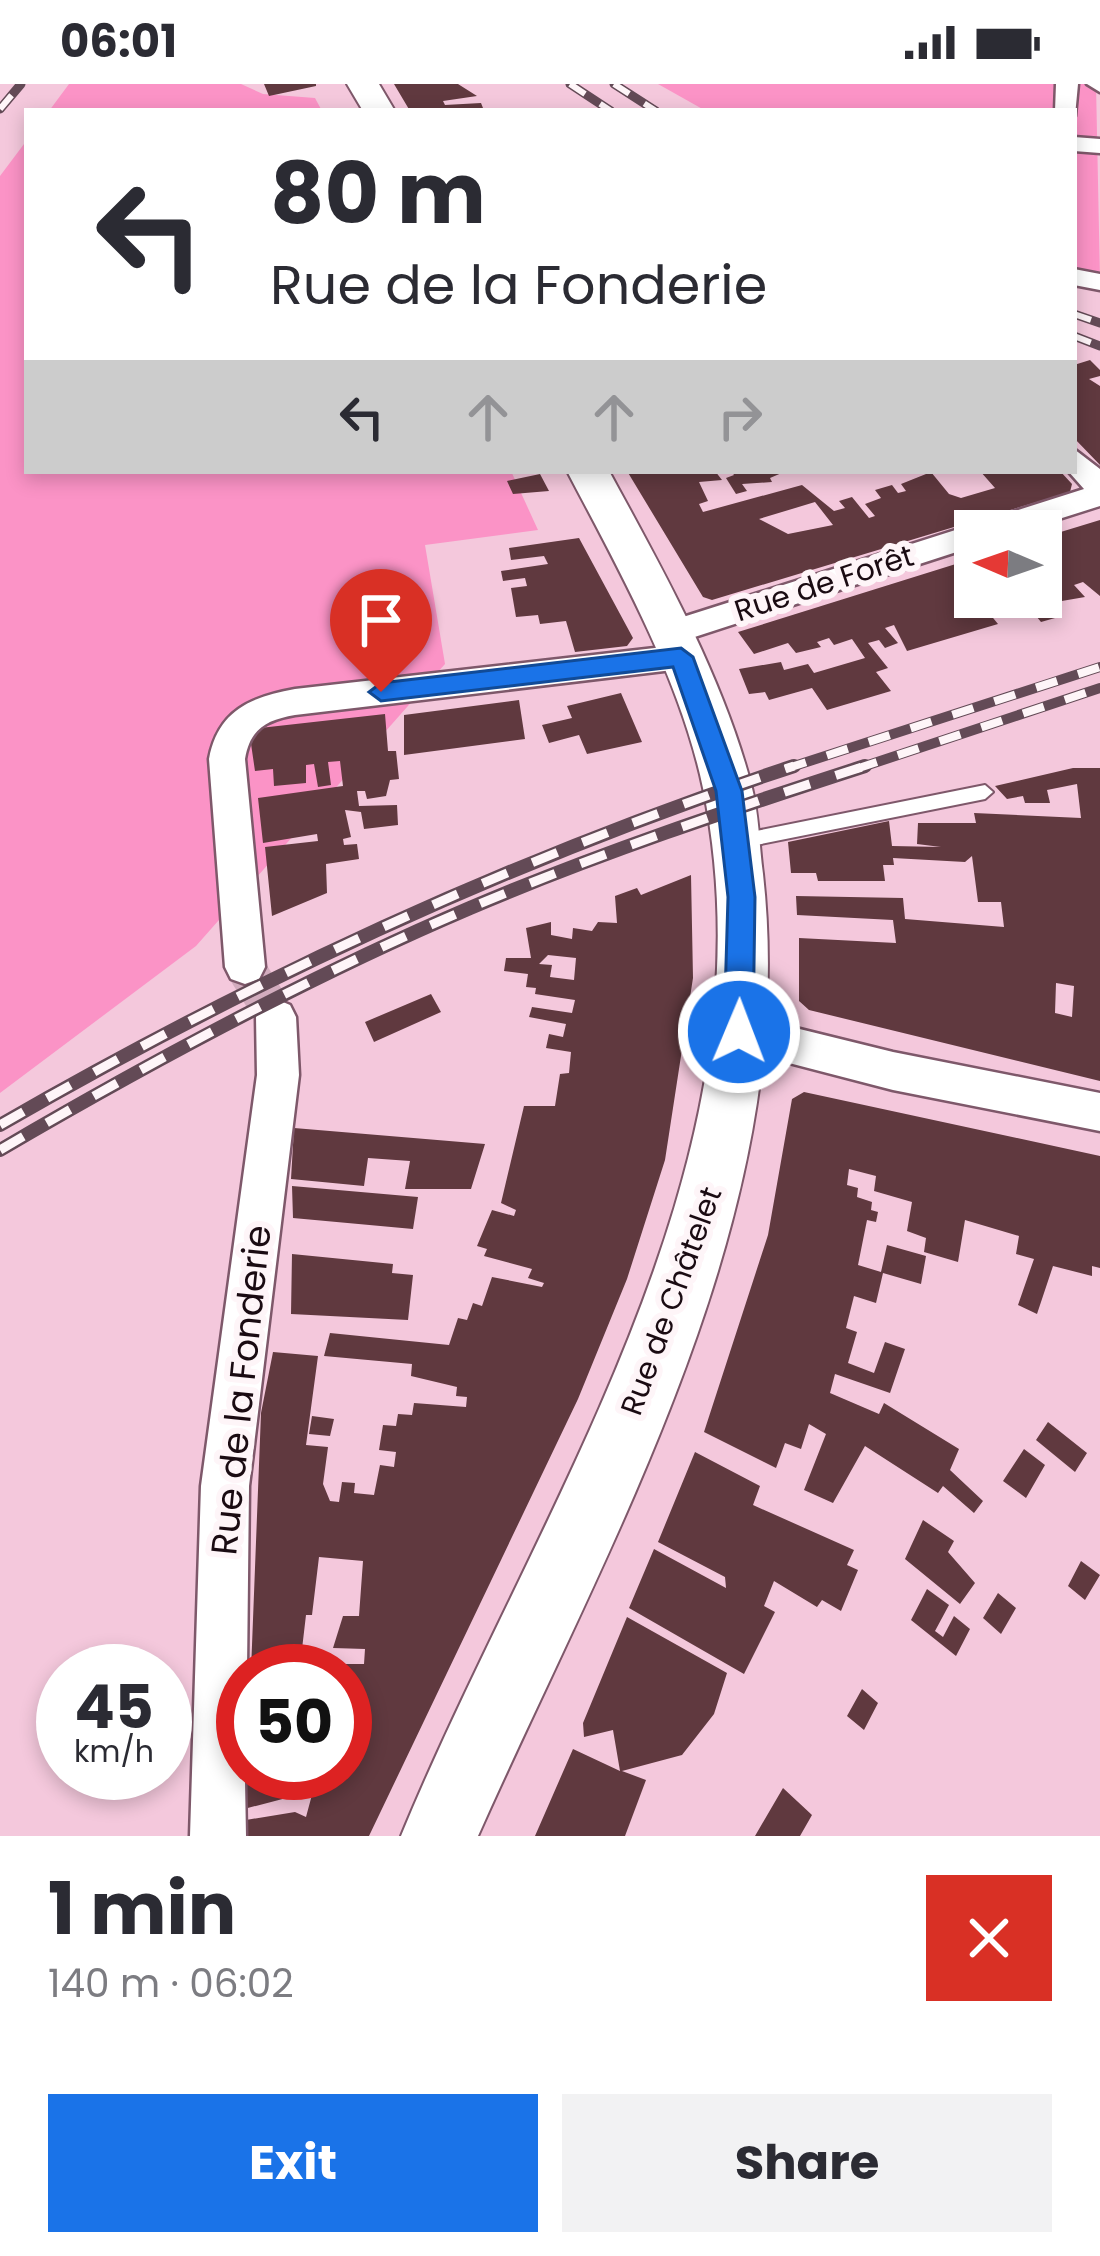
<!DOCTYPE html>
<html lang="en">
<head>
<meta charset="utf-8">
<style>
	:root { --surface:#fff; --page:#f2f2f3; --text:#2b2b33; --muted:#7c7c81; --accent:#1a73e8 }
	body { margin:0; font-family:Poppins,sans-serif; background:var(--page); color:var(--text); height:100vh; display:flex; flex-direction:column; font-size:45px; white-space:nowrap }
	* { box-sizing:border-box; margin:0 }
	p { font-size:39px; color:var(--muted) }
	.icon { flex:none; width:66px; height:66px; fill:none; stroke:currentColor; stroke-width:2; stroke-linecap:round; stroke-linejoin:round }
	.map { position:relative; height:1752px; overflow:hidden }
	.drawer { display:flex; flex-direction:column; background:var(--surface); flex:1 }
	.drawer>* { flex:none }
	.top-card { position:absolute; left:24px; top:24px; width:1053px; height:366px; border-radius:0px; box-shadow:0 6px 18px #0003; background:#fff; color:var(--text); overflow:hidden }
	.needle { width:78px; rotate:272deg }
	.controls { position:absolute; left:954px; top:426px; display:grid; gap:24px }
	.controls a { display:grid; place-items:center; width:108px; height:108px; border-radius:0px; background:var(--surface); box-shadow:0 6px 18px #0003; font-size:60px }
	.speed { position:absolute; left:36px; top:1560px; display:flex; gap:24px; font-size:60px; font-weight:700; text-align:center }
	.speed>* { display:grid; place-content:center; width:156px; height:156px; border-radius:50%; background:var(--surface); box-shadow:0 6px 18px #0003; line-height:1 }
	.speed small { font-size:30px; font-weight:400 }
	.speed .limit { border:18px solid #d22; background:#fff; color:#111 }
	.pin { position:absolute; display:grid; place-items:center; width:102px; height:102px; color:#fff; margin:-123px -51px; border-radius:50% 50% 50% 0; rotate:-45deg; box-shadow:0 0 12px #0007 }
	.pin .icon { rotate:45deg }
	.me { position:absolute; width:132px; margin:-66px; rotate:1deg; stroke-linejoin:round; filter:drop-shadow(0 0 9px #0008) }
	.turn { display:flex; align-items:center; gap:42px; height:252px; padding:0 48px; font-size:54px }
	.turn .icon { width:156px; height:156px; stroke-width:2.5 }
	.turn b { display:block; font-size:84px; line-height:102px }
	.lanes { display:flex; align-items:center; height:114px; padding:0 48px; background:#0003; justify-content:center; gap:60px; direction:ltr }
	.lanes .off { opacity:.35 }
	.round { display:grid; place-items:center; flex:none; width:126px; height:126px; border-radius:0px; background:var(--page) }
	.headline { display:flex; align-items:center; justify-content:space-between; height:204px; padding:0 48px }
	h1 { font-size:72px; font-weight:700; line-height:90px }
	.action { display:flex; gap:24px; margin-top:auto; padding:24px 48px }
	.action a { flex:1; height:138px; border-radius:0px; background:var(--accent); color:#fff; font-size:48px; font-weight:700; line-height:138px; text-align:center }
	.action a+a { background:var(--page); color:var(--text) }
	.status { display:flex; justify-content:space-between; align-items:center; height:84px; padding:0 60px; background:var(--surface); direction:ltr }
	.status svg { height:33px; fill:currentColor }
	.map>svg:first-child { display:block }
	.green { fill:#fb93c6 }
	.building { fill:#60393f; fill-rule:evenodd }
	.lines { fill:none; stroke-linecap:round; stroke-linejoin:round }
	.street-tunnel { stroke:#d3acbe; stroke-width:39; stroke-dasharray:39 20; stroke-linecap:butt }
	.lane-casing { stroke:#7e586a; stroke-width:4 }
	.street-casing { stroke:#7e586a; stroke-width:5 }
	.secondary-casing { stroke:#7e586a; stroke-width:4 }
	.lane { fill:#fff; fill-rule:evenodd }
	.street { fill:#fff; fill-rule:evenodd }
	.secondary { fill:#fff; fill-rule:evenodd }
	.rail-far2-casing { stroke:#634a56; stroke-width:9 }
	.rail-far1-casing { stroke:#634a56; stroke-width:10 }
	.rail-casing { stroke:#634a56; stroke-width:14 }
	.rail-far2 { stroke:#fef5f8; stroke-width:6; stroke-dasharray:18; stroke-linecap:butt }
	.rail-far1 { stroke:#fef5f8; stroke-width:8; stroke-dasharray:22; stroke-linecap:butt }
	.rail { stroke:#fef5f8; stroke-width:9; stroke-dasharray:27; stroke-linecap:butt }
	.route { fill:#1a73e8; stroke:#114b97; stroke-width:3 }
	.labels { text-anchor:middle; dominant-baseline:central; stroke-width:12; stroke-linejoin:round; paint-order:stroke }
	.street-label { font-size:30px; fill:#1a0b12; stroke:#fef5f8 }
	.near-street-label { font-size:36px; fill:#1a0b12; stroke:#fef5f8 }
</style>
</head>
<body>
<div class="status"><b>06:01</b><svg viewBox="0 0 49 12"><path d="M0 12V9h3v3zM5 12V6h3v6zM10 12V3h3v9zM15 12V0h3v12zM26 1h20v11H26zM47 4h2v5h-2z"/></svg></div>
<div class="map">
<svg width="1100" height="1752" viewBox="0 0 1100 1752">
	<rect width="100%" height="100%" fill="#f4c8dc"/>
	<path class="green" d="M 69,0 L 241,0 L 263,10 L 315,14 L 322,27 L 49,27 Z
		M 658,0 L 1096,0 L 1100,196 L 1074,192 L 1074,27 L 706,27 Z
		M 27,56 L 27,387 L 511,387 L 538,446 L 425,461 L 445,580 L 196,862 L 0,1009 L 0,92 Z"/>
	<path class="building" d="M 264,0 L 316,0 L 316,2 L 269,12 Z
		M 394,0 L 458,0 L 477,12 L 443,17 L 445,21 L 481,19 L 483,24 L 410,27 Z
		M 1090,276 L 1100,286 L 1100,292 L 1089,295 L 1100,302 L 1100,381 L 1074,354 L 1074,281 Z
		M 627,387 L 715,387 L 722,396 L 699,398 L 708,417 L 699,420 L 703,428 L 802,401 L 834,427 L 845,424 L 839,417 L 852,413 L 869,434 L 875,432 L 865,420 L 881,414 L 875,406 L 892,401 L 898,409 L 906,407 L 901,400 L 931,388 L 949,410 L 961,414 L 995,404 L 980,387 L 1060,387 L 1072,400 L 1070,408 L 712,516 L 703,513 ZM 815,418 L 833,441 L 788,450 L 759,435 Z
		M 731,387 L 784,387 L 784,388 L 770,394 L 772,398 L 742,400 L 747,407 L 736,410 L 726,394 L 734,391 Z
		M 540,390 L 549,407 L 513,410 L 507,397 Z
		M 1100,436 L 1100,512 L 1083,498 L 1074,501 L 1085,513 L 1056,518 L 1041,502 L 1041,454 Z
		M 579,454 L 633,554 L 627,562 L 575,568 L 566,537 L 540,540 L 538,531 L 516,533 L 511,504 L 527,502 L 525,494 L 503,497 L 501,487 L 548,480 L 544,472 L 511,476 L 509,464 Z
		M 975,474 L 975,513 L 1038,513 L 1055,534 L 1041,538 L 1032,527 L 1005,534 L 996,527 L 989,529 L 998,540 L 907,567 L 894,541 L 885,544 L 898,559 L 885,564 L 879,556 L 868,559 L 888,584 L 876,588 L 891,607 L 827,626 L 812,604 L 769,616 L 765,608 L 749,610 L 739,585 L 781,578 L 784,586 L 808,580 L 814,589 L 865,574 L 852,555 L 834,561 L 829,554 L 817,558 L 821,563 L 796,569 L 788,559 L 754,570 L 738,548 Z
		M 621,609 L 642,658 L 587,670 L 579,651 L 549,659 L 542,641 L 572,634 L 567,622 Z
		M 519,616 L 525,655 L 404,671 L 404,631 Z
		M 385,630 L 388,667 L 396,667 L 399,695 L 390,696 L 386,712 L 367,715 L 365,707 L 357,707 L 359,722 L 397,721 L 398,741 L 364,745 L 361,728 L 345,726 L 351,753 L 343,755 L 344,761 L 357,760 L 359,775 L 326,780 L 327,809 L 272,832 L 265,763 L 318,757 L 317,750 L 263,759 L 258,714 L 343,702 L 340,677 L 328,678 L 331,701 L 318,703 L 314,680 L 306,681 L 306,699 L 274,702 L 273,685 L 255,687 L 250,653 L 260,644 Z
		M 1073,684 L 1100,684 L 1100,997 L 809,926 L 799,917 L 799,854 L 896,859 L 893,836 L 797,831 L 796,812 L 903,814 L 905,835 L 1004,843 L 1001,818 L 978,818 L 972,772 L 965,778 L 893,774 L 894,781 L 883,781 L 885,797 L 818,797 L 816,789 L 791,789 L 788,758 L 889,737 L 892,762 L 941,763 L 917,760 L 918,739 L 976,739 L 974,729 L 1081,734 L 1077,700 L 1047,706 L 1050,719 L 1025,719 L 1023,712 L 1007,715 L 995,702 ZM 1056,899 L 1074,902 L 1072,933 L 1055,929 Z
		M 691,791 L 693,894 L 665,1076 L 627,1195 L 578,1315 L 369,1752 L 244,1752 L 246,1736 L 295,1728 L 306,1733 L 313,1707 L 244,1725 L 246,1689 L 345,1689 L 345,1587 L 319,1587 L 320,1580 L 364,1580 L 365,1565 L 333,1564 L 343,1532 L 359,1532 L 363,1477 L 319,1473 L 312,1531 L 306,1531 L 302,1565 L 295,1565 L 293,1587 L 251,1587 L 261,1329 L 273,1268 L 318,1272 L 306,1361 L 328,1363 L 323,1400 L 330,1417 L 339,1418 L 342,1398 L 355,1399 L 354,1409 L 374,1411 L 380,1381 L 394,1383 L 396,1368 L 379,1366 L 383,1341 L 396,1342 L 398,1330 L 412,1331 L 414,1319 L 466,1323 L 467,1313 L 456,1312 L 457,1303 L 411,1292 L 412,1280 L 324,1272 L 330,1249 L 449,1261 L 458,1234 L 467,1236 L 473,1219 L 482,1222 L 492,1193 L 542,1203 L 544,1199 L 528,1194 L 532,1185 L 484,1172 L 487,1165 L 477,1162 L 492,1126 L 514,1132 L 516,1126 L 501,1119 L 524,1022 L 555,1022 L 560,990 L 569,989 L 571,968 L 546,964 L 549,950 L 563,953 L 566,940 L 529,933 L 532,923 L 572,929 L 575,916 L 535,910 L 536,904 L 526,903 L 528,890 L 504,887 L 506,874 L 531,874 L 526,844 L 551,838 L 551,851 L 572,855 L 573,844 L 592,847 L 598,838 L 617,839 L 615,812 L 637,804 L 641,811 ZM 548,871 L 576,874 L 574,896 L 550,893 L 552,881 L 539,880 Z
		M 431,910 L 441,928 L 374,958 L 365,938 Z
		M 804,1008 L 1100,1072 L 1100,1184 L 1092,1182 L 1092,1192 L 1053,1182 L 1037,1230 L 1018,1221 L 1034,1175 L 1016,1170 L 1019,1152 L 965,1136 L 958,1178 L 924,1168 L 926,1154 L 907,1147 L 912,1118 L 874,1107 L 876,1092 L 849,1085 L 847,1101 L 858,1104 L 857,1113 L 872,1118 L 871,1126 L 878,1128 L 876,1138 L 867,1136 L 858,1181 L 881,1188 L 887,1161 L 926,1172 L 921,1200 L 883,1189 L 876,1219 L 854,1212 L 846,1244 L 857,1248 L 848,1279 L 874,1289 L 885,1258 L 905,1265 L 890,1309 L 835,1290 L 830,1309 L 879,1330 L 884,1319 L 959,1365 L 950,1386 L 983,1417 L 974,1429 L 943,1402 L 938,1409 L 865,1362 L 833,1419 L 804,1406 L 826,1350 L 809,1340 L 801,1365 L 785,1359 L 776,1384 L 704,1348 L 768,1151 L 792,1015 Z
		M 294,1044 L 485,1060 L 471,1105 L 405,1105 L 410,1077 L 368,1074 L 364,1102 L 291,1095 Z
		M 292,1102 L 418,1113 L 413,1145 L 293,1134 Z
		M 292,1170 L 393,1180 L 392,1189 L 413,1191 L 408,1236 L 291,1230 Z
		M 312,1332 L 334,1335 L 330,1352 L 309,1350 Z
		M 1048,1338 L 1087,1369 L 1075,1388 L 1036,1356 Z
		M 1024,1365 L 1045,1381 L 1026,1414 L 1003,1397 Z
		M 695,1368 L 760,1402 L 753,1421 L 854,1466 L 847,1481 L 858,1486 L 841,1527 L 822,1516 L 817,1523 L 774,1497 L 764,1522 L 775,1528 L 744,1590 L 629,1524 L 654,1465 L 726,1504 L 725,1493 L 658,1458 Z
		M 923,1436 L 954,1457 L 948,1468 L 975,1499 L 960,1520 L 905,1475 Z
		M 1081,1477 L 1100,1491 L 1085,1516 L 1068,1502 Z
		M 927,1505 L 949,1521 L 935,1547 L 943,1553 L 954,1532 L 970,1545 L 956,1572 L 911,1536 Z
		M 998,1509 L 1016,1524 L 1001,1550 L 983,1534 Z
		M 627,1533 L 727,1589 L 714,1630 L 682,1671 L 622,1687 L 646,1696 L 625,1752 L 535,1752 L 573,1665 L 620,1687 L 613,1646 L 584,1653 L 583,1639 Z
		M 862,1605 L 878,1619 L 864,1646 L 847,1632 Z
		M 783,1704 L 812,1731 L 800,1752 L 755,1752 Z"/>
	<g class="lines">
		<path class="street-tunnel" d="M 245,883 L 276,933"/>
		<defs>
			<path id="lane" d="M 985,701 L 993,708 L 985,715 L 736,765 L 728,758 L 736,751 Z"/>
			<path id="street" d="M 1056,0 L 1078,0 L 1075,32 L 1074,27 L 1055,27 Z
				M 1087,0 L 1100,0 L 1100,8 Z
				M 1074,53 L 1100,55 L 1100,69 L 1074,67 Z
				M 1074,185 L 1100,190 L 1100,206 L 1074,201 Z
				M 1074,365 L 1100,385 L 1100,422 L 1021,447 L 975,447 L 975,462 L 673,560 L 657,548 L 661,540 L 1084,405 L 1068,387 L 1074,387 Z
				M 681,561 L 698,573 L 681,585 L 295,631 C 266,636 250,645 245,675 L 265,883 L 259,895 L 245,900 L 231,895 L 225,883 L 209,675 C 218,627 250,613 295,605 Z
				M 276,915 L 290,921 L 296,933 L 299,991 L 249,1402 L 247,1587 L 243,1587 L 246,1752 L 190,1752 L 201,1402 L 257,991 L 256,933 L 262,921 Z
				M 739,930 L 893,968 L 1100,1009 L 1100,1047 L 893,1006 L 739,966 L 725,961 L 719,948 L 725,935 Z"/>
			<path id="secondary" d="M 347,0 L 379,0 L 395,27 L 363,27 Z
				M 567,387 L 609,387 C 663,486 722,591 751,700 C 759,729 759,761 763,790 C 801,1130 611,1452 478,1752 L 401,1752 C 537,1422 780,1081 703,704 C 680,594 619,486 567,387 Z"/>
		</defs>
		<use href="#lane" class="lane-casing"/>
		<use href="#street" class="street-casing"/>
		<use href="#secondary" class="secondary-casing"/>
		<use href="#lane" class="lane"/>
		<use href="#street" class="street"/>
		<use href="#secondary" class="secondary"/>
		<defs>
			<path id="rail-far2" d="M 570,0 L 611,27
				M 614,0 L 656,27
				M 0,25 L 21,0
				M 1074,230 L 1100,239
				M 1074,252 L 1100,262"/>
			<path id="rail-far1" d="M 785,685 L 1100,583
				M 856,685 L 1100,604"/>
			<path id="rail" d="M 0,1041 C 255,894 515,774 794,682
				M 0,1066 C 152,977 308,893 470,824 C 599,769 732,725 865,682"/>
		</defs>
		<use href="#rail-far2" class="rail-far2-casing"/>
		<use href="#rail-far1" class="rail-far1-casing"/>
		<use href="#rail" class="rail-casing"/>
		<use href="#rail-far2" class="rail-far2"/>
		<use href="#rail-far1" class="rail-far1"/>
		<use href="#rail" class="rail"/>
	</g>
	<path class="route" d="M 681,564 L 693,573 L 742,707 L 755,813 L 753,948 L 739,961 L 724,948 L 728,813 L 716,707 L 673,583 L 381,617 L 369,608 L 381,599 Z"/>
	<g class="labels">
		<g class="street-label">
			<text transform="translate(824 499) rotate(-18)">Rue de Forêt</text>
			<text transform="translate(671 1217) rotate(-70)">Rue de Châtelet</text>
		</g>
		<g class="near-street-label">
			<text transform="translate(241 1306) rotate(-84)">Rue de la Fonderie</text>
		</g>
	</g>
</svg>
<div class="controls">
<a><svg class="needle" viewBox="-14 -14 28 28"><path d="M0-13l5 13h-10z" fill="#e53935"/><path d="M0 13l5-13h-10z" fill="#7c7c81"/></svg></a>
</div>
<div class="speed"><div>45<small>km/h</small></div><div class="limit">50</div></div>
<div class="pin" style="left:381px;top:608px;background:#d93025"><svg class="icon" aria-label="arrive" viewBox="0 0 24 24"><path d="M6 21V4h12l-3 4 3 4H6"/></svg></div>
<svg class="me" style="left:739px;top:948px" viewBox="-20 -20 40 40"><circle r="17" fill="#1a73e8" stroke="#fff" stroke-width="3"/><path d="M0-11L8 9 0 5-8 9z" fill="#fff"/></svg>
<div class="top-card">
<div class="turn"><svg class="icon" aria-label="left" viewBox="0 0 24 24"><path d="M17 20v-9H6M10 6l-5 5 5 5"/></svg><div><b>80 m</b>Rue de la Fonderie</div></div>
<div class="lanes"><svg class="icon" aria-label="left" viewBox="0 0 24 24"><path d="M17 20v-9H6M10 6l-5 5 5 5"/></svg><svg class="icon off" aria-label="ahead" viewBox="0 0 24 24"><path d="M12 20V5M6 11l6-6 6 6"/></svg><svg class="icon off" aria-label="ahead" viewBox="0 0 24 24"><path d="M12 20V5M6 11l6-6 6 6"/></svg><svg class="icon off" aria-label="right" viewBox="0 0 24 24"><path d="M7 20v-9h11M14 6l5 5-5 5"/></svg></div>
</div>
</div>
<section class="drawer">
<div class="headline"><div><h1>1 min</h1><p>140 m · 06:02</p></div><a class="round" style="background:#d93025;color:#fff"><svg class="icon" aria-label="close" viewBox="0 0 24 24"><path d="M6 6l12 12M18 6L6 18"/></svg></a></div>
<div class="action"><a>Exit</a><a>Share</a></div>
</section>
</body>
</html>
